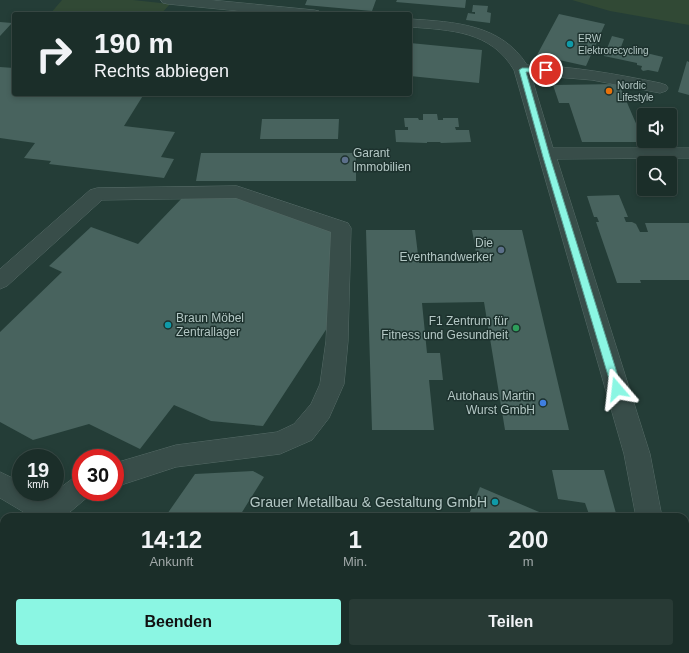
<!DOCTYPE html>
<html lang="de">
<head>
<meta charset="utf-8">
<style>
	:root { --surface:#1b2e29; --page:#283a35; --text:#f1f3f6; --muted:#a0a8a8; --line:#394a46; --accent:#8bf6e3 }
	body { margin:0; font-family:Arial,sans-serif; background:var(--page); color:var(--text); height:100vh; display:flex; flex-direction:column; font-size:15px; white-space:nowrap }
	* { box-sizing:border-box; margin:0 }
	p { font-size:13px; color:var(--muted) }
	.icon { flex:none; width:22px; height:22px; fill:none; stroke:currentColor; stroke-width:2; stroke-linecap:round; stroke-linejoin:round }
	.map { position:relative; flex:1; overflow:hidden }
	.panel { position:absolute; left:0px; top:513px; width:689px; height:140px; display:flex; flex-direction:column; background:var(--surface); border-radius:12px 12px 0 0; box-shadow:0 2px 6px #0003,0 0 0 1px var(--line) }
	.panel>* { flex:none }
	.hud { position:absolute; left:12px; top:12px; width:400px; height:84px; border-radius:4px; box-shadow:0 2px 6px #0003,0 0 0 1px var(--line); background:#1b2e29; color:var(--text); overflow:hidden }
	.tools { position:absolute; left:637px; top:108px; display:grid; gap:8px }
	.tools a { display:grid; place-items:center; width:40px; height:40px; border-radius:4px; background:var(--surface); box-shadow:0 2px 6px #0003,0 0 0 1px var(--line); font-size:20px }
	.speed { position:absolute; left:12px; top:449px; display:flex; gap:8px; font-size:20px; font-weight:700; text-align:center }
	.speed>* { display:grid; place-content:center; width:52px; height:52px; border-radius:50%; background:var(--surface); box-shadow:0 2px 6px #0003,0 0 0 1px var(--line); line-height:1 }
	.speed small { font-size:10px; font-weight:400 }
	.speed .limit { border:6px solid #d22; background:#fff; color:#111 }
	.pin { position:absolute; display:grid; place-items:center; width:34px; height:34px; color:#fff; margin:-17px; border:2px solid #fff; border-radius:50%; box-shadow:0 1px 4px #0007 }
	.me { position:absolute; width:44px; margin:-22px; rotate:343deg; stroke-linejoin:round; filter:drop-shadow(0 0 3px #0008) }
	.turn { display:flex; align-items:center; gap:14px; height:84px; padding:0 16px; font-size:18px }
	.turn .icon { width:52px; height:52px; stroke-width:2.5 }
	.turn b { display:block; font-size:28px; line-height:34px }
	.eta { display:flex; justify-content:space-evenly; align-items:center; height:68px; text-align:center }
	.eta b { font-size:24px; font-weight:700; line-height:28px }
	.action { display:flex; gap:8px; margin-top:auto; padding:8px 16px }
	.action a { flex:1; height:46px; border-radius:4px; background:var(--accent); color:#111; font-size:16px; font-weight:700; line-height:46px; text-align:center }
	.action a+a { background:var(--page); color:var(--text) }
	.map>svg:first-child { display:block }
	.green { fill:#314935 }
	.building { fill:#48635e }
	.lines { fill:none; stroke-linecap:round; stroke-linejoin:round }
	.minor-casing { stroke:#566b67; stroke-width:1 }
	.minor { fill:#384d49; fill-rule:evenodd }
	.route { fill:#8bf6e3; stroke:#5aa094 }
	.culture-dot { fill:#0f9aa8; stroke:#1d322e; stroke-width:1.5 }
	.food-dot { fill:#e8710a; stroke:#1d322e; stroke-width:1.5 }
	.service-dot { fill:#5c6f8a; stroke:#1d322e; stroke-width:1.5 }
	.leisure-dot { fill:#2e9e5b; stroke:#1d322e; stroke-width:1.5 }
	.shop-dot { fill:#3f7fe0; stroke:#1d322e; stroke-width:1.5 }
	.labels { text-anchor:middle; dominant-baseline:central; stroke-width:3; stroke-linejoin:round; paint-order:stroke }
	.far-poi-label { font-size:10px; fill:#b4c8c5; stroke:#1d322e; text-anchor:start }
	.poi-label { font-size:12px; fill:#b4c8c5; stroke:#1d322e; text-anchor:end }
	.near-poi-label { font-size:14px; fill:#b4c8c5; stroke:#1d322e; text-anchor:end }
</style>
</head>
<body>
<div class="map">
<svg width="689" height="653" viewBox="0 0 689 653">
	<rect width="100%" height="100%" fill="#243d37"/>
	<path class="green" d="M 62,0 L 133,0 L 170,4 L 161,14 L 50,14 Z
		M 572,0 L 689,0 L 689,25 L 610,11 Z"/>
	<path class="building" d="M 307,0 L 376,0 L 372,11 L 305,5 Z
		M 397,0 L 466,0 L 465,8 L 396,2 Z
		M 473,5 L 488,6 L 487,12 L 491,13 L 490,23 L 466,20 L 468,13 L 475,14 L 475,12 L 472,12 Z
		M 559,14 L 605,24 L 586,66 L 537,55 Z
		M 0,22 L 12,23 L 0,36 Z
		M 612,36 L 624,39 L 621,47 L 663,57 L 658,72 L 648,70 L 643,71 L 641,69 L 642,66 L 637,65 L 637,63 L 604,56 Z
		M 410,43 L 482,50 L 479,83 L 410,76 Z
		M 687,61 L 689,62 L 689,95 L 678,92 Z
		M 0,67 L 14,68 L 14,94 L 144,94 L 124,126 L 175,132 L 161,157 L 174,159 L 164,178 L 49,164 L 51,161 L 24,158 L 35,143 L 0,138 Z
		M 619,84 L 644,142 L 582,142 L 569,103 L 559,103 L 553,85 Z
		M 423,114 L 437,114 L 438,120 L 443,120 L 443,118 L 458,118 L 459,127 L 455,127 L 456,130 L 469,130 L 471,142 L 441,143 L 440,142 L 427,142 L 427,143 L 396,142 L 395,130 L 408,130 L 408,127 L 405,127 L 404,118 L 418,118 L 419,120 L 423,120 Z
		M 262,119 L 339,119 L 338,139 L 260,139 Z
		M 201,153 L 356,153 L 356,181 L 196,181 Z
		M 619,195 L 628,217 L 624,217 L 626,222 L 632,222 L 636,224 L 640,232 L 648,232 L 645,223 L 689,223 L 689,280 L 640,280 L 641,283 L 617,283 L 596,222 L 599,222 L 597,217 L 594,217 L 587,196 Z
		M 183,197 L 238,197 L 335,231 L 333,319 L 263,426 L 211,421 L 174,405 L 140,449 L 89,424 L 33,440 L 0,422 L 0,332 L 62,272 L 49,266 L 91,227 L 138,244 Z
		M 366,230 L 415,230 L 419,263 L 478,263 L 472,230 L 522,230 L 569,430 L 505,430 L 484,302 L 422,303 L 427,353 L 440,353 L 443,380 L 429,380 L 434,430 L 372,430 Z
		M 552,470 L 604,470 L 617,517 L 590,517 L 585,503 L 558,499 Z
		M 253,471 L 264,477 L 239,517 L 165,517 L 195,474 Z
		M 480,487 L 551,517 L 468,517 Z
		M 444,649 L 473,649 L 471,653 L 452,653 Z
		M 479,649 L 591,649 L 590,653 L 487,653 Z"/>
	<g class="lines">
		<defs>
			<path id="minor" d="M 161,0 L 211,0 L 314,10 L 319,11 L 321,14 L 270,14 L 168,4 L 163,3 Z
				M 410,19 C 455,22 501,24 527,65 C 572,66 616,74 660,83 L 666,85 L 668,88 L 666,91 L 660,93 L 592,80 L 531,75 L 553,148 L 689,148 L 689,158 L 557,159 L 650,454 L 662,517 L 636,517 L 624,454 L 514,70 C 491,31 451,30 410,27 Z
				M 237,186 L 348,223 L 351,228 L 348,341 L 344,384 L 329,418 L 312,440 L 280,454 L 176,467 L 115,487 L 115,463 L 176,445 L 277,432 L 294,424 L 311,404 L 320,384 L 326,341 L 331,232 L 236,198 L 102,200 L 7,286 L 0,289 L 0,269 L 90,190 L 97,188 Z
				M 0,472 L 21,482 L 21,492 L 39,492 L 48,497 L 72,479 L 81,475 L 81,492 L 92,492 L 90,495 L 64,517 L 32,517 L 0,498 Z
				M 0,535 L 4,536 L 4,564 L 0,562 Z
				M 689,608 L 689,638 L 685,639 L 685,609 Z
				M 147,649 L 206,649 L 208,653 L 145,653 Z
				M 641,649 L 671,649 L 671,653 L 641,653 Z"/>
		</defs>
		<use href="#minor" class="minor-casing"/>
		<use href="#minor" class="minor"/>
	</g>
	<path class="route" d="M 522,68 L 546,68 L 550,70 L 546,72 L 526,72 L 550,157 L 622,389 L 621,392 L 614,392 L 612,389 L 543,157 L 519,70 Z"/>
	<g class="culture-dot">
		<circle cx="570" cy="44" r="4"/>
		<circle cx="168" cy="325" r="4"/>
		<circle cx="495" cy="502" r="4"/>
	</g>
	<circle class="food-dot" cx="609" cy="91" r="4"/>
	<g class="service-dot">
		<circle cx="345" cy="160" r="4"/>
		<circle cx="501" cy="250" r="4"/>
	</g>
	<circle class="leisure-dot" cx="516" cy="328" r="4"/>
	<circle class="shop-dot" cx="543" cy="403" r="4"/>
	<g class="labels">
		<g class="far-poi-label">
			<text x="578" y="38">ERW<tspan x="578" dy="12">Elektrorecycling</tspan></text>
			<text x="617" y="85">Nordic<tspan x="617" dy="12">Lifestyle</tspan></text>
		</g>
		<g class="poi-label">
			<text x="353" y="153" text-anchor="start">Garant<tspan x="353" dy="14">Immobilien</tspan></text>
			<text x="493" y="243">Die<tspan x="493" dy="14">Eventhandwerker</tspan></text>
			<text x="176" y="318" text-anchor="start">Braun Möbel<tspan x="176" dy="14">Zentrallager</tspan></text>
			<text x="508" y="321">F1 Zentrum für<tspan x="508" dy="14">Fitness und Gesundheit</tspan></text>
			<text x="535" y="396">Autohaus Martin<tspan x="535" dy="14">Wurst GmbH</tspan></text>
		</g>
		<g class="near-poi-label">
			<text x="487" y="502">Grauer Metallbau &amp; Gestaltung GmbH</text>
		</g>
	</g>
</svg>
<div class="tools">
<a><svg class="icon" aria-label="sound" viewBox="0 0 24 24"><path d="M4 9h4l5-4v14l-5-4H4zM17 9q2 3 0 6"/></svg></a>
<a><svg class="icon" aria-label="search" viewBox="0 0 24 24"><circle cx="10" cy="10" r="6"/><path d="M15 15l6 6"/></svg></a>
</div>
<div class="speed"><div>19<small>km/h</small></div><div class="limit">30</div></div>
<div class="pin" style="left:546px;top:70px;background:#d93025"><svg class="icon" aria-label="arrive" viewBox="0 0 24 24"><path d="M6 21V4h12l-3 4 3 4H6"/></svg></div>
<svg class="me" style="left:617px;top:389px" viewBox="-20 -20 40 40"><path d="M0-17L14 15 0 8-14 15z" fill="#8bf6e3" stroke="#fff" stroke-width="4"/></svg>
<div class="hud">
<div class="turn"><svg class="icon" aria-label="right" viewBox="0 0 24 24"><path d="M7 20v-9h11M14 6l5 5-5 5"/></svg><div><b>190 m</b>Rechts abbiegen</div></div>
</div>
<section class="panel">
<div class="eta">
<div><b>14:12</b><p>Ankunft</p></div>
<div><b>1</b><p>Min.</p></div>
<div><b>200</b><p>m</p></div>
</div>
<div class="action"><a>Beenden</a><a>Teilen</a></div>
</section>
</div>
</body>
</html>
